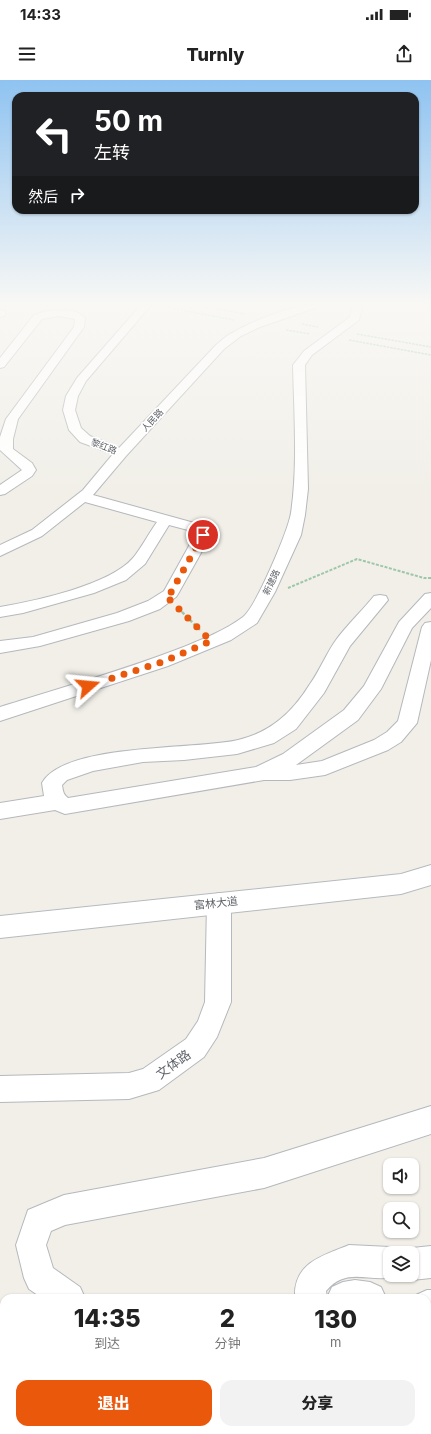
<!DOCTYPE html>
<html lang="zh">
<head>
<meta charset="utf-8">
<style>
	:root { --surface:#fff; --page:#f2f2f2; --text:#222; --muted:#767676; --accent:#ea580c }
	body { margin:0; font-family:Inter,"Noto Sans SC",sans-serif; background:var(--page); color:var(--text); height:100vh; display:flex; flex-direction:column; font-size:15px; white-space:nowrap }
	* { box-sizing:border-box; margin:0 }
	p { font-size:13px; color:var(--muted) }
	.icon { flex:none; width:22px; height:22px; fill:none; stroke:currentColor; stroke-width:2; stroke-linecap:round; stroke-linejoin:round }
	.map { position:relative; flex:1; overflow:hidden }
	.side { position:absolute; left:0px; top:1214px; width:431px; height:140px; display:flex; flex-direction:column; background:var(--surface); border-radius:12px 12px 0 0; box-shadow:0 1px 3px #0004 }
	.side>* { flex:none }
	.top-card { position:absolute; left:12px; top:12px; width:407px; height:122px; border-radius:12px; box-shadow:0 1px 3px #0004; background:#202124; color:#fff; overflow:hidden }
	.fabs { position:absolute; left:383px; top:1078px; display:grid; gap:8px }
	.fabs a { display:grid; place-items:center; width:36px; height:36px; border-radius:8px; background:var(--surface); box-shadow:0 1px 3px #0004; font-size:20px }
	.pin { position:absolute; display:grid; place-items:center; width:34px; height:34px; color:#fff; margin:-17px; border:2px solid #fff; border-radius:50%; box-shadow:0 1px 4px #0007 }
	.me { position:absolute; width:44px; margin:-22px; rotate:72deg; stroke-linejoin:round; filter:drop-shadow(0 0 3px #0008) }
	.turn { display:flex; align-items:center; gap:14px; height:84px; padding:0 16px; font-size:18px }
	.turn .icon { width:52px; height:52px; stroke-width:2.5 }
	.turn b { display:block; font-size:28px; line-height:34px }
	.then { display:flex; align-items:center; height:38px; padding:0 16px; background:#0003; gap:8px; font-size:15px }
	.eta { display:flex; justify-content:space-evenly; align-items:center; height:68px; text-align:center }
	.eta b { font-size:24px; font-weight:800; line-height:28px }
	.primary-button { display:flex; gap:8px; margin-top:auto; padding:8px 16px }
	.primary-button a { flex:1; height:46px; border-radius:12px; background:var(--accent); color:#fff; font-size:16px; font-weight:800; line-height:46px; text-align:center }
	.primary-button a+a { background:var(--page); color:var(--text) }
	.status { display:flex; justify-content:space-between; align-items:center; height:28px; padding:0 20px; background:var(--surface); direction:ltr }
	.status svg { height:11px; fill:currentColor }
	header { display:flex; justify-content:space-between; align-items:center; height:52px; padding:0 16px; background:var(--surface); font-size:18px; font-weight:800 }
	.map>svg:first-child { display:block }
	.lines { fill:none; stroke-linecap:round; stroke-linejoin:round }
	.street-casing { stroke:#b5b8bc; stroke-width:2 }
	.secondary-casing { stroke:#b6babf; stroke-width:2 }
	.path-far2 { stroke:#9cc7a9; stroke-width:1.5; stroke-dasharray:2.5 1; stroke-linecap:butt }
	.path-far1 { stroke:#9cc7a9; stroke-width:2; stroke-dasharray:3 1.5; stroke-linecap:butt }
	.path { stroke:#9cc7a9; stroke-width:2.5; stroke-dasharray:3.5 2; stroke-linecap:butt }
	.street { fill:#fff; fill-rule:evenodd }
	.secondary { fill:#fff; fill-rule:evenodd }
	.route { stroke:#ea580c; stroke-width:7; stroke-dasharray:0 12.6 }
	.labels { text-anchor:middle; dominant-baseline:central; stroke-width:3.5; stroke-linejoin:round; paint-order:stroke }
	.far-street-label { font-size:9px; fill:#5f6368; stroke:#fff }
	.street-label { font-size:11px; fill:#5f6368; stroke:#fff }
	.near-street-label { font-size:13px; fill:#5f6368; stroke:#fff }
</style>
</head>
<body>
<div class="status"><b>14:33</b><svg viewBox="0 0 49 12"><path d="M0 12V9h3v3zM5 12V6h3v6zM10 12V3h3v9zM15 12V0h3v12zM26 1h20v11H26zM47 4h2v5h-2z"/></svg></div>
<header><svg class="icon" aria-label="menu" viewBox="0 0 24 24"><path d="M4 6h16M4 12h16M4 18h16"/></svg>Turnly<svg class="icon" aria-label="share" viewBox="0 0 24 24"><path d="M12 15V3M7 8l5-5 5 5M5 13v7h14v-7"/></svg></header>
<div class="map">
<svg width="431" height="1354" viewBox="0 0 431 1354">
	<rect width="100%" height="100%" fill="#f1efe8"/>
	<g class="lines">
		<defs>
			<path id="street" d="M 141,225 L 151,225 L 86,301 L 78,316 L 75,330 L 81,348 L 90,356 L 119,368 L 216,265 C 222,260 227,255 234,252 C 252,241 298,223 319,225 L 318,227 L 260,247 L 241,256 L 224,269 L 126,376 L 93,415 L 198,444 L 205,448 L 211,455 L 178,514 L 176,517 L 160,529 L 129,541 L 40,566 L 0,573 L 0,561 L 33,557 L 117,533 L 148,521 L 164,511 L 195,455 L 188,450 L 169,445 L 145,484 L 126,500 L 94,513 L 23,533 L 0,537 L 0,527 C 35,521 110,505 133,478 C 142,467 149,453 157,442 L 85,422 L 42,456 L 0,476 L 0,465 L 32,450 L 83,410 L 113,374 L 80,362 L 69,350 L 63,330 L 66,316 L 77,298 Z
				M 350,225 L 360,225 L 362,228 L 359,240 L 312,275 L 305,285 L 308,409 L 305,435 L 301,455 L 275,512 L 257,543 L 231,560 L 168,586 L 0,641 L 0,627 C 60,608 122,591 181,568 C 203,559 224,551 243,537 C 256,527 288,451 291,433 C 298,386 294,333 293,285 L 304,271 L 350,237 L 352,228 Z
				M 0,230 L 5,231 L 6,233 L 4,236 L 0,237 Z
				M 47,231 C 58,230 77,228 85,238 L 84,247 L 18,339 L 13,359 L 13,369 L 32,383 L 36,390 L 32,396 L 5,414 L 0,415 L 0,405 L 22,390 L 0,370 L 0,357 L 6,339 L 74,247 L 75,239 L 59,236 L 42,239 L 4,287 L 0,288 L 0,278 L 34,235 Z
				M 431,513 L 431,528 L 412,548 L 381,609 L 358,640 L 296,685 L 322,681 L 374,660 L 387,652 L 398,641 L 422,547 L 425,543 L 431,542 L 431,580 L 417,643 L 401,662 L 388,670 L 325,695 L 290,700 L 264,700 L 65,734 L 55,730 L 0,739 L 0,723 L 44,716 L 42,703 C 64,663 195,670 238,660 C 271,652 292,633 310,604 C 320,590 326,574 336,560 C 347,545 362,531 374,516 L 380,515 L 386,516 L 388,520 L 350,566 L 324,613 L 296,649 L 274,663 L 237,674 L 184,680 L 143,682 L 93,691 L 67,700 L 62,705 C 63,711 63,714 68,718 L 256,687 L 283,674 L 344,630 L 364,606 L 399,542 L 425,514 Z
				M 219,813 L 227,816 L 231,823 L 231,922 L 217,957 L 204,977 L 159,1010 L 129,1019 L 0,1022 L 0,996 L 129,993 L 143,989 L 186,959 L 198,941 L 205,922 L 207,823 L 211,816 Z
				M 431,1026 L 431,1054 L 264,1108 L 65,1145 L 51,1151 L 46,1165 L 53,1188 L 80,1207 L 85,1218 L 42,1218 L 29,1209 L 24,1198 L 16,1165 L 28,1130 L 64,1115 L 264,1078 Z
				M 349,1165 L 390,1167 L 401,1173 L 412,1168 L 431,1166 L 431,1198 L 412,1200 L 401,1195 L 412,1195 L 412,1173 L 390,1173 L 390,1195 L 399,1195 C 372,1206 349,1184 326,1211 L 327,1218 L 295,1218 C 293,1183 322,1176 349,1165 Z
				M 355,1200 L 370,1202 L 381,1207 L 386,1218 L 327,1218 L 332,1207 L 343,1202 Z
				M 427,1210 L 431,1210 L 431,1242 L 427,1242 L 427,1218 L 414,1218 L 416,1215 Z
				M 0,1295 L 4,1297 L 4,1331 L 0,1329 Z
				M 427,1341 L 431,1354 L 397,1354 L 396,1350 L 427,1350 Z
				M 44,1350 L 80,1350 L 81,1354 L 45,1354 Z"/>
			<path id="secondary" d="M 431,785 L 431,805 L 401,814 L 0,858 L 0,836 L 401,794 Z"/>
		</defs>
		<use href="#street" class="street-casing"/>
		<use href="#secondary" class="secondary-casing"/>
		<path class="path-far2" d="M 195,225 L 245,234
			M 160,226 L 234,240
			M 302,244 L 318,247
			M 286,250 L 310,254
			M 357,254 L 431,267
			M 349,260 L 431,275"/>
		<path class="path-far1" d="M 288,508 L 357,479 L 424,498 L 431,498"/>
		<path class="path" d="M 178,528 L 200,550"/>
		<use href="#street" class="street"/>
		<use href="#secondary" class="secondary"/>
	</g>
	<linearGradient id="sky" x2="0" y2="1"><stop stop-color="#8fc3f1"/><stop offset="0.54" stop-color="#f9f8f5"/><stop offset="1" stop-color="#f9f8f5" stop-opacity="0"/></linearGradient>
	<rect width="431" height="414" fill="url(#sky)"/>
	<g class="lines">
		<path class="route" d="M 88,606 L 162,582 L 211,561 L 166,516 L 170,514 L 203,455"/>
	</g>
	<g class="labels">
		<g class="far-street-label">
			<text transform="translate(152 340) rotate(-47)">人民路</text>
			<text transform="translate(104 366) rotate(21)">黎红路</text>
			<text transform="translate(271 502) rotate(-64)">新建路</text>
		</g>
		<g class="street-label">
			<text transform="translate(216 823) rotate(-6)">富林大道</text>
		</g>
		<g class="near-street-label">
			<text transform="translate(173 984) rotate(-36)">文体路</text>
		</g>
	</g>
</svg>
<div class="fabs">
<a><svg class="icon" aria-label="sound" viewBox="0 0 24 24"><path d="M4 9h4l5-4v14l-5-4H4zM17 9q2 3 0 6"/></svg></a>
<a><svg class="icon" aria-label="search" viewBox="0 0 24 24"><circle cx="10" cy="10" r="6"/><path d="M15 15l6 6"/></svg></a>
<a><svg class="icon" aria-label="layers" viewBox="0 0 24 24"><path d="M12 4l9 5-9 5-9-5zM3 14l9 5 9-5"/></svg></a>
</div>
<div class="pin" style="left:203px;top:455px;background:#d93025"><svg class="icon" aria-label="arrive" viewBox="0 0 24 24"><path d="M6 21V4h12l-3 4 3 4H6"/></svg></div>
<svg class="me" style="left:88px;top:606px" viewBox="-20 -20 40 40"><path d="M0-17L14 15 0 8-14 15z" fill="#ea580c" stroke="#fff" stroke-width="4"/></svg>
<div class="top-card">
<div class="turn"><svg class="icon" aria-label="left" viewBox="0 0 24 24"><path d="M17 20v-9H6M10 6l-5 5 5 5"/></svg><div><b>50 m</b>左转</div></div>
<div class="then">然后<svg class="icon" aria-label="right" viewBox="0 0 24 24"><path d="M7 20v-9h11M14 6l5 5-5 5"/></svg></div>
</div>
<section class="side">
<div class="eta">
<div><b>14:35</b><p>到达</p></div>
<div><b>2</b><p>分钟</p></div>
<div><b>130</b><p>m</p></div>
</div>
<div class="primary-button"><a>退出</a><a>分享</a></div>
</section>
</div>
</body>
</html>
